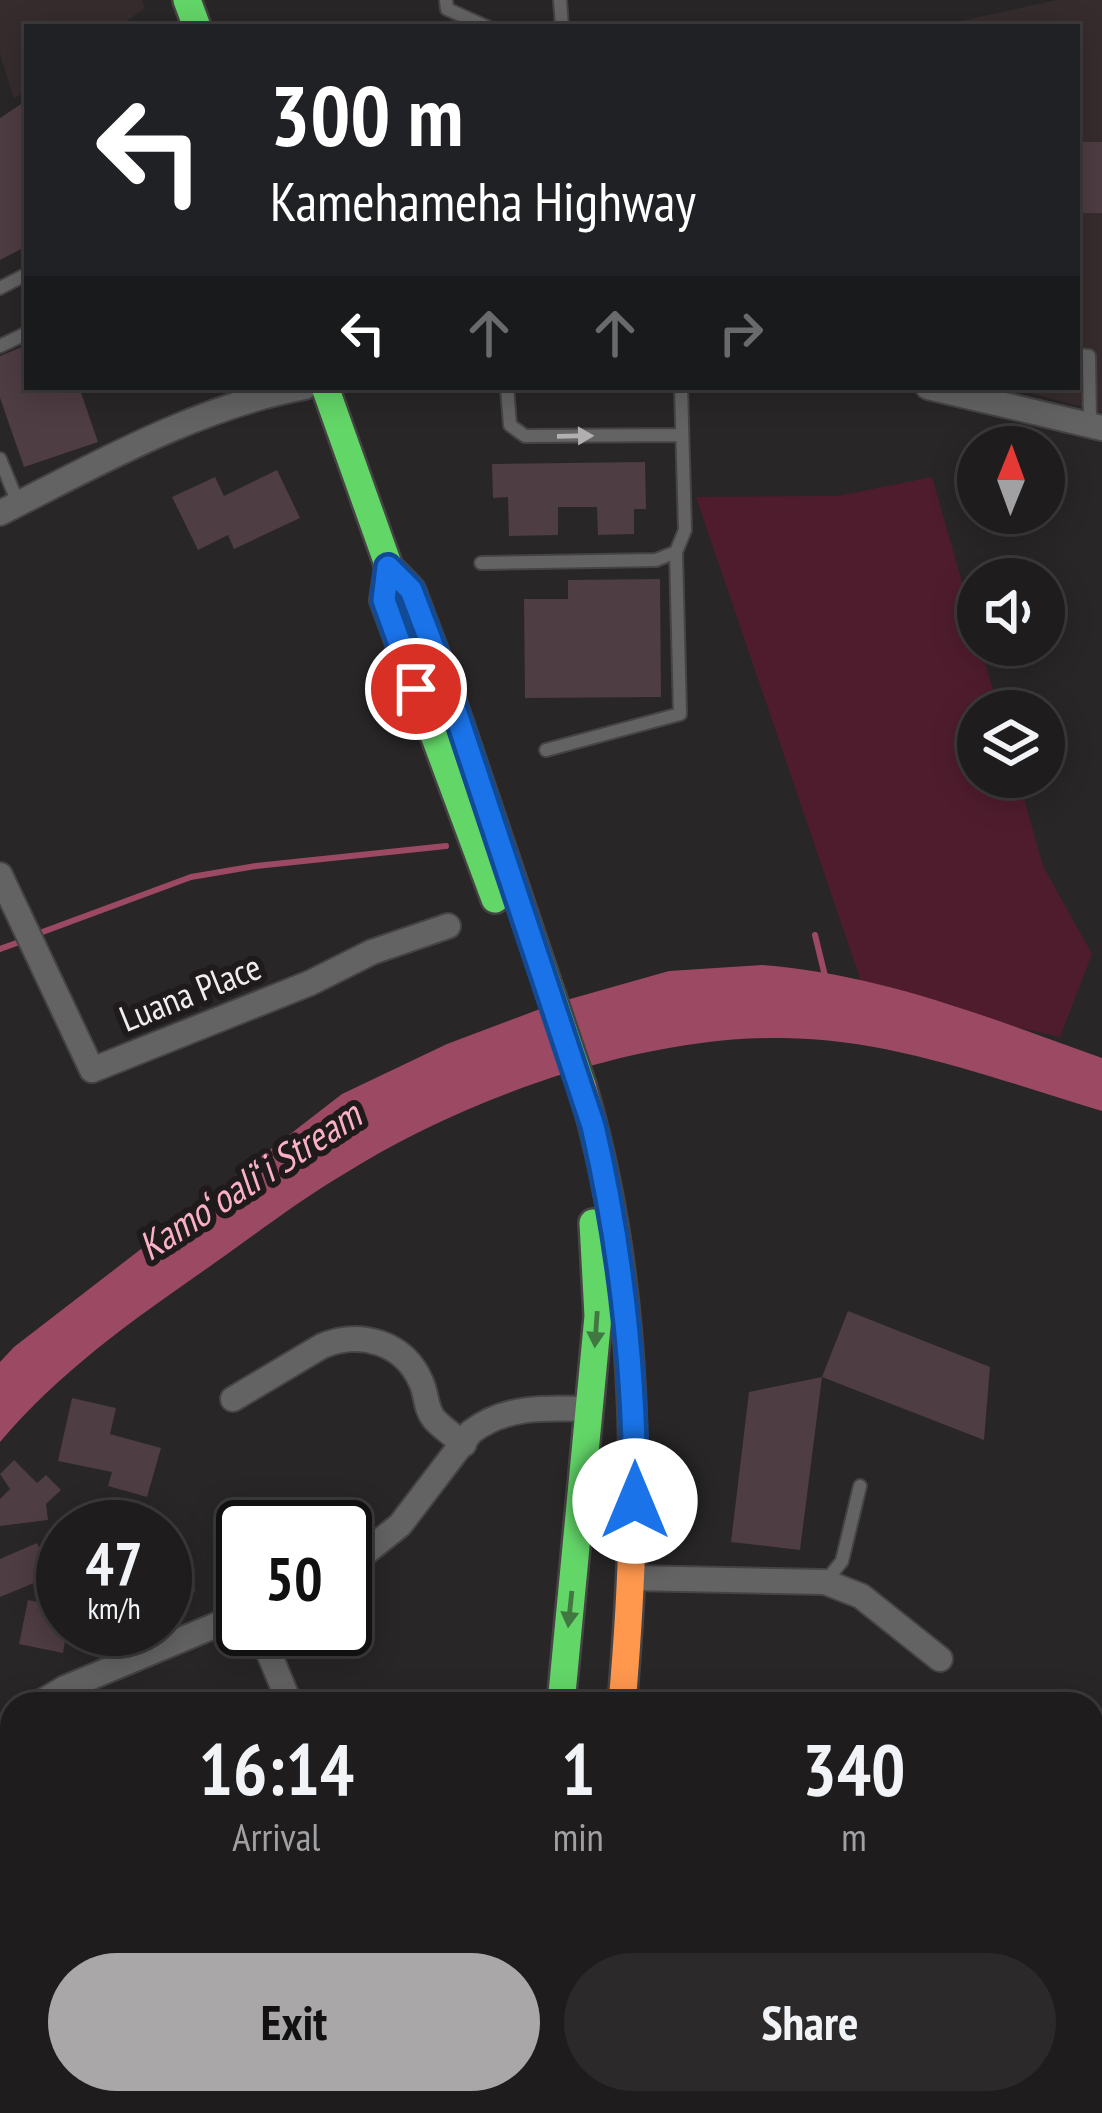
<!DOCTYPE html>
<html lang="en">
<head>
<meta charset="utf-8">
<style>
	:root { --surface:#1e1c1d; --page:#2b292a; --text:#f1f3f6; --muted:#a1a1a4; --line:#3c3a3b; --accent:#aaa7a8 }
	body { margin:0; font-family:"PT Sans Narrow",sans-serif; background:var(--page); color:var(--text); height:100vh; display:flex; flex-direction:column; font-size:45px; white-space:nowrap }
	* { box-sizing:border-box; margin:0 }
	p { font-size:39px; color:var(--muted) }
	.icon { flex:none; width:66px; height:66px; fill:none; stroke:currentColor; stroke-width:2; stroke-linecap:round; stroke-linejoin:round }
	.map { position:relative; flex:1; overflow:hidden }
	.details { position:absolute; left:0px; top:1692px; width:1104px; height:423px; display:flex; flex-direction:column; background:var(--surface); border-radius:36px 36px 0 0; box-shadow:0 6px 30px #0003,0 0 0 3px var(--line) }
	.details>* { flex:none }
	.top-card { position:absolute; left:24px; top:24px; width:1056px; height:366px; border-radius:0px; box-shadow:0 6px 30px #0003,0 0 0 3px var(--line); background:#202124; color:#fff; overflow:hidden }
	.needle { width:78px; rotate:1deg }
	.controls { position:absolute; left:957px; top:426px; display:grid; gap:24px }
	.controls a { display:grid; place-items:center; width:108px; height:108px; border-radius:50%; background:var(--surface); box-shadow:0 6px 30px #0003,0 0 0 3px var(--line); font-size:60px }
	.speed { position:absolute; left:36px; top:1500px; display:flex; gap:24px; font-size:60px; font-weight:700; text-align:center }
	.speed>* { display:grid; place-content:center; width:156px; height:156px; border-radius:50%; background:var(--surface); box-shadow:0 6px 30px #0003,0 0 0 3px var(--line); line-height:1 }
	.speed small { font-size:30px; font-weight:400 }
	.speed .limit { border:6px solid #111; border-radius:18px; background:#fff; color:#111 }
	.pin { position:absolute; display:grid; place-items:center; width:102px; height:102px; color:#fff; margin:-51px; border:6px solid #fff; border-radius:50%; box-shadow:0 3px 12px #0007 }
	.me { position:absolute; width:132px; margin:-66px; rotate:0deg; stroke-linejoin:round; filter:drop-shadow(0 0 9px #0008) }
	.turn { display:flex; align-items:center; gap:42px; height:252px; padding:0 48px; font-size:54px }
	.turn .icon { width:156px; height:156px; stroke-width:2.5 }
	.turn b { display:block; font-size:84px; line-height:102px }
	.lanes { display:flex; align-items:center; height:114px; padding:0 48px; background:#0003; justify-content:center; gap:60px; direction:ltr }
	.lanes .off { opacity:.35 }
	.eta { display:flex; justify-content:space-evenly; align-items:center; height:204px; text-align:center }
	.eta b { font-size:72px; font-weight:700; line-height:84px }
	.action { display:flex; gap:24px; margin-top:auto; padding:24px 48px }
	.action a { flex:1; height:138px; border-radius:72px; background:var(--accent); color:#111; font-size:48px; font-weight:700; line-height:138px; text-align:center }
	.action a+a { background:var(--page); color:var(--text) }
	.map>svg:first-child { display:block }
	.built { fill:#362c2e }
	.green { fill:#4f1c2e }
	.water { fill:#9c4964 }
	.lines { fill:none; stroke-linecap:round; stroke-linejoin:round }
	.stream { stroke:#9c4964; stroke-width:6 }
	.building { fill:#4e3d43 }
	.lane-casing { stroke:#464344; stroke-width:16 }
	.street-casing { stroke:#464344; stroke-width:28 }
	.fast-casing { stroke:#464344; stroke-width:32 }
	.slow-casing { stroke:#464344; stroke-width:32 }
	.lane { stroke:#646363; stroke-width:12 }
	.street { stroke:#646363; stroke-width:24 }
	.fast { stroke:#63d668; stroke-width:27 }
	.slow { stroke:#ff974d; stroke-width:27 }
	.oneway { fill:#b1afaf }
	.oneway2 { fill:#417842 }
	.route-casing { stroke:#114b97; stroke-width:30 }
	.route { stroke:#1a73e8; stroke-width:21 }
	.labels { text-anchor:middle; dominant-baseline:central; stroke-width:12; stroke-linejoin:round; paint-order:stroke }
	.street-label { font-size:36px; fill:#f0edee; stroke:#1f1b1c }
	.water-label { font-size:39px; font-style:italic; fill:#fcb0c5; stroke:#1f1b1c }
</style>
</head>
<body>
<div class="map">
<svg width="1102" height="2113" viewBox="0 0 1102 2113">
	<rect width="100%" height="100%" fill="#282627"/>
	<path class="built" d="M 0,0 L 142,0 L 145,8 L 118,27 L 27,27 L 27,90 L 14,99 L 0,54 Z
		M 1057,0 L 1102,0 L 1102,412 L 1007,387 L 1077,387 L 1077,27 L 934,27 Z"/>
	<path class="green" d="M 932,477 L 999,711 L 978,711 L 978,777 L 1018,777 L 1043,866 L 1092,954 L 1060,1037 L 865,993 L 696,497 L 838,496 Z"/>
	<path class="water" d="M 762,965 C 881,974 990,1018 1102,1058 L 1102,1111 C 998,1080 893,1039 783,1038 C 639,1036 465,1098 344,1174 C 297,1202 253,1236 209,1267 C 133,1320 60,1371 0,1442 L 0,1362 L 14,1347 L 342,1094 L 447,1044 L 556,1003 L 669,971 Z"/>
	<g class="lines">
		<path class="stream" d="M 37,934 L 191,877 L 256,866 L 446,846
			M 815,935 L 825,976
			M 0,949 L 25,940"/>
	</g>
	<path class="building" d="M 27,100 L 27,246 L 0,260 L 0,118 Z
		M 1077,142 L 1102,142 L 1102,213 L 1077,213 Z
		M 27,345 L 27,387 L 79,387 L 98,442 L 24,467 L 0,398 L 0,356 Z
		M 645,462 L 646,509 L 634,509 L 634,534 L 598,535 L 597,507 L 558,507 L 558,535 L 509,536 L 508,497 L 493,498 L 492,464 Z
		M 277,470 L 300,518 L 234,549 L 228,535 L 198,550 L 172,497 L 215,477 L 224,496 Z
		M 660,579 L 661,697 L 525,698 L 524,599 L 568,599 L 568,580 Z
		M 848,1311 L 990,1367 L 984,1440 L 822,1377 Z
		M 822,1377 L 800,1550 L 731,1542 L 749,1392 Z
		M 72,1398 L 116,1408 L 110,1434 L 161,1448 L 147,1497 L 108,1486 L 112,1472 L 58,1461 Z
		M 14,1460 L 37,1483 L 46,1475 L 61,1490 L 46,1504 L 48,1520 L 0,1526 L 0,1499 L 10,1489 L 0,1474 Z
		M 37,1543 L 51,1576 L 0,1597 L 0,1559 Z
		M 182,1543 L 184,1568 L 193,1567 L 195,1592 L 165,1595 L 165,1545 Z
		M 28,1600 L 63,1607 L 63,1629 L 67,1629 L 63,1653 L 19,1644 Z"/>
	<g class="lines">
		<defs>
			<path id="lane" d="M 446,0 L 447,9 L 487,27
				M 560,0 L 562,27
				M 0,288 L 27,274
				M 0,346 L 27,333
				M 1077,355 L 1089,356 L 1090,424
				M 507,387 L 510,425 L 525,436 L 682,435
				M 0,459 L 18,503
				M 481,563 L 656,560 L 676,552 L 685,530 L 681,387
				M 546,750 L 680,714 L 676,552
				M 826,1581 L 842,1561 L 860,1486"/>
			<path id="street" d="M 928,387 L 1102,428
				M 0,513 C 97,464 197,407 305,387
				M 0,875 L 92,1070 L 310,983 L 372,952 L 448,926
				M 233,1399 L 322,1346 C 360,1330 404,1342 421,1382 C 427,1394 425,1408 434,1419 C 442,1428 454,1436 464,1444
				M 345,1569 L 400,1525 L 471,1432 C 506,1405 547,1408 589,1409
				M 633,1578 L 825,1582 L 861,1596 L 940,1659
				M 131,1629 L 142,1656
				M 259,1629 L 290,1704
				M 38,1704 L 65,1688 L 243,1614
				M 0,1753 L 12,1731
				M 233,2103 L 233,2113"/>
			<path id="fast" d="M 187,0 L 197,27
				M 325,387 L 389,567 L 411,590 L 443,675 L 582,1086
				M 389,567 L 384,600 L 495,899
				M 561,1704 L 598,1316 L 593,1223
				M 1092,1922 L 1102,1923
				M 521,2113 L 522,2103
				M 582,2113 L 583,2103"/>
			<path id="slow" d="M 582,1086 C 642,1288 640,1497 622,1704"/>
		</defs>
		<use href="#lane" class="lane-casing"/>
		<use href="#street" class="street-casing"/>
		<use href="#fast" class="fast-casing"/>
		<use href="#slow" class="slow-casing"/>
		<use href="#lane" class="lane"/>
		<use href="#street" class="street"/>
		<use href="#fast" class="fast"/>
		<use href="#slow" class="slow"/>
	</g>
	<defs><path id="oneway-solid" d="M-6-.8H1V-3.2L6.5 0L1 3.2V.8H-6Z" transform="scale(3)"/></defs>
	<use class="oneway" href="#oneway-solid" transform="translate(575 436) rotate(-1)"/>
	<g class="oneway2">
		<use href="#oneway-solid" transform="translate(596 1329) rotate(94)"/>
		<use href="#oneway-solid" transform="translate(570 1609) rotate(96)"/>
	</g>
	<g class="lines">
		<defs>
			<path id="route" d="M 416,689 L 384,600 L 388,567 L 411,590 L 443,674 L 593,1126 C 622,1250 635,1373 635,1501"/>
		</defs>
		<use href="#route" class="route-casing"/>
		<use href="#route" class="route"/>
	</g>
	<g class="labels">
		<g class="street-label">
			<text transform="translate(190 992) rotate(-22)">Luana Place</text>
		</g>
		<g class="water-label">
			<text transform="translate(249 1180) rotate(-33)">Kamoʻoaliʻi Stream</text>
		</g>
	</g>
</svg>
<div class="controls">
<a><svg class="needle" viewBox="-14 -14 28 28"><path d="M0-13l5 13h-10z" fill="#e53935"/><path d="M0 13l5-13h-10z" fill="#a1a1a4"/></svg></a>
<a><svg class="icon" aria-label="sound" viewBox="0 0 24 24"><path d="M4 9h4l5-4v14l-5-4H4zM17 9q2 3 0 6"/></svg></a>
<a><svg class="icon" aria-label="layers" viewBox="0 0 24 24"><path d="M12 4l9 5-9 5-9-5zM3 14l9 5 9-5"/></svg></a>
</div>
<div class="speed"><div>47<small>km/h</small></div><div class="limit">50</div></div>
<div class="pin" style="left:416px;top:689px;background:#d93025"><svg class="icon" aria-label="arrive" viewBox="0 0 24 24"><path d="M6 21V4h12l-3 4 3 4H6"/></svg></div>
<svg class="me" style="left:635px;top:1501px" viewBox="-20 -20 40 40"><circle r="19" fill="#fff"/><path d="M0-13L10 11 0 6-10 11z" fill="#1a73e8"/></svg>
<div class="top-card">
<div class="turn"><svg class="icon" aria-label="left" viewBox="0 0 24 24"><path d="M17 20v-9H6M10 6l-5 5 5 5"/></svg><div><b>300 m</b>Kamehameha Highway</div></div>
<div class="lanes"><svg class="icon" aria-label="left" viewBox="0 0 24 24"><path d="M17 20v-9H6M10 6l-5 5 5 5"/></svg><svg class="icon off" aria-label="ahead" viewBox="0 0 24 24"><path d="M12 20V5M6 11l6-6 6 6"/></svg><svg class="icon off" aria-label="ahead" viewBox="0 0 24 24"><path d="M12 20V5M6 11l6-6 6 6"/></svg><svg class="icon off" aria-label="right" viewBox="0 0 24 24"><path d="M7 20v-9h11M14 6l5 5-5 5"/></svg></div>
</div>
<section class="details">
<div class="eta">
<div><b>16:14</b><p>Arrival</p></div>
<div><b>1</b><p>min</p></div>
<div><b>340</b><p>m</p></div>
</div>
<div class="action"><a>Exit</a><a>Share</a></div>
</section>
</div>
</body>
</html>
